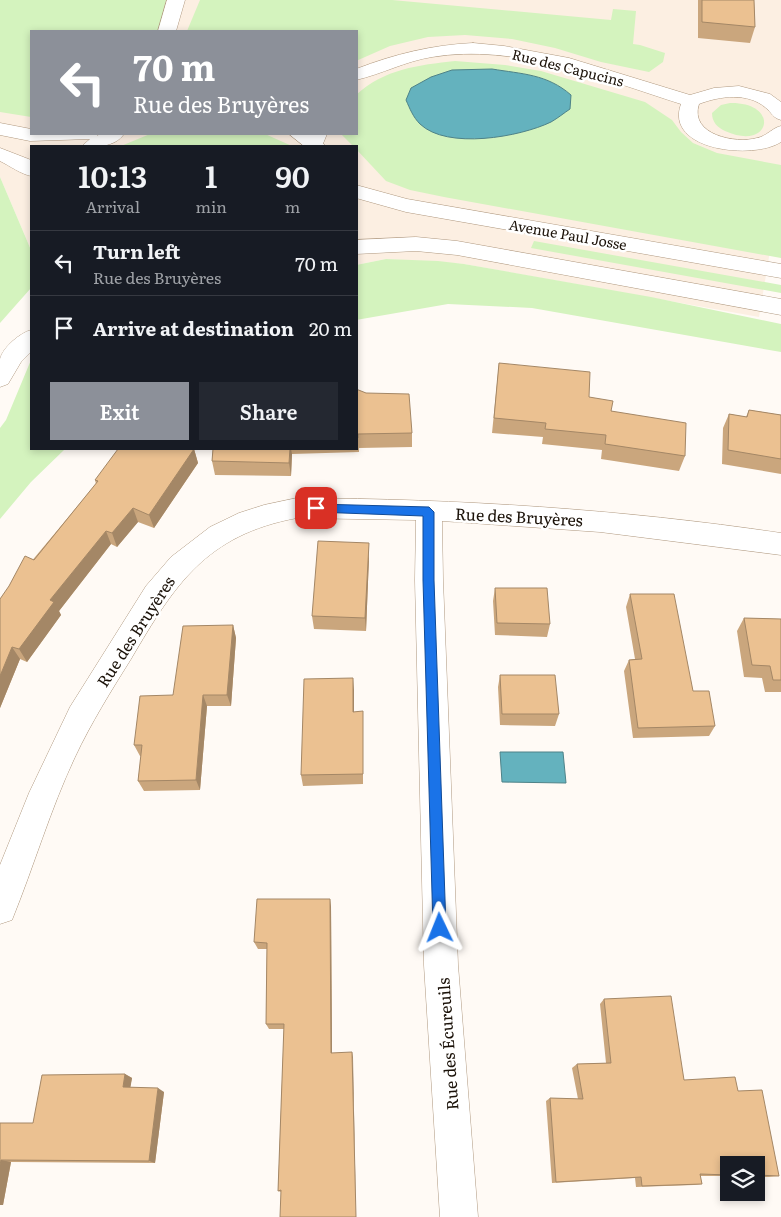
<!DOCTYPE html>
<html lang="en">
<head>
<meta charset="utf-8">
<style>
	:root { --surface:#171b24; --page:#242831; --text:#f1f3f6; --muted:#9ea1a6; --line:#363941; --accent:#8c9099 }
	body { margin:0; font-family:Literata,serif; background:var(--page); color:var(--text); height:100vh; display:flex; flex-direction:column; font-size:19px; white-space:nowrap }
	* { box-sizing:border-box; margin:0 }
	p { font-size:16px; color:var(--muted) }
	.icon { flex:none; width:28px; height:28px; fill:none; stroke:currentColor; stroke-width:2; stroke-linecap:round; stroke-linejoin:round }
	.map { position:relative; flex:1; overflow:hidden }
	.drawer { position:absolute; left:30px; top:145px; width:328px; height:305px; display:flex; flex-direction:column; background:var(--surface); border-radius:0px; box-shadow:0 2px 8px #0003 }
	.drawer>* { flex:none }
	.banner { position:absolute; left:30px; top:30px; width:328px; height:105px; border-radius:0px; box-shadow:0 2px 8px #0003; background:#8c9099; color:#fff; overflow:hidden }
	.fabs { position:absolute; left:720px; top:1156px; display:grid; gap:10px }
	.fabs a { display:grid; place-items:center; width:45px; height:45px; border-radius:0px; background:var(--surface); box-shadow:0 2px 8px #0003; font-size:25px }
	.pin { position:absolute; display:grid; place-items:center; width:42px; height:42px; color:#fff; margin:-21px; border-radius:10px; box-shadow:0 2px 8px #0006 }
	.me { position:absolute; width:55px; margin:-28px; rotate:358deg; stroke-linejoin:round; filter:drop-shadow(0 0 4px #0008) }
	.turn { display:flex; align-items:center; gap:18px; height:105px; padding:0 20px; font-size:22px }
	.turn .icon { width:65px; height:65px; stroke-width:2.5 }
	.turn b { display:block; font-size:35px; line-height:42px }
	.eta { display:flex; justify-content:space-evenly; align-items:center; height:85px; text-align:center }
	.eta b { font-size:30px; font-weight:600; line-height:35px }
	.button { display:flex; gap:10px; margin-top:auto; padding:10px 20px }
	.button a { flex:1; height:58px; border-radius:0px; background:var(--accent); color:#fff; font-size:20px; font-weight:600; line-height:58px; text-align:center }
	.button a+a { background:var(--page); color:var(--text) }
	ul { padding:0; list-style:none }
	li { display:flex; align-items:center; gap:15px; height:65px; padding:0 20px; border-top:1px solid var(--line) }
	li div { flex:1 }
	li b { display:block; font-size:19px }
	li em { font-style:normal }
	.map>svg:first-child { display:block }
	.built { fill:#fcefe2; fill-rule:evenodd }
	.green { fill:#d4f3be }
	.water { fill:#64b2be; stroke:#4e8288 }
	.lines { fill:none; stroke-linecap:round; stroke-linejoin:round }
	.minor-casing { stroke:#b09980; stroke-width:1 }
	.major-casing { stroke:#b09980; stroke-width:1 }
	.minor { fill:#fff; fill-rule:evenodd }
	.major { fill:#fff; fill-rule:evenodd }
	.wall { fill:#caa67d }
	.shaded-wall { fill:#a48766 }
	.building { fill:#ebc191; stroke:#a48766 }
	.route { fill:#1a73e8; stroke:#114b97 }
	.labels { text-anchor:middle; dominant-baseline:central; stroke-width:5; stroke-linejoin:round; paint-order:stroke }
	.far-street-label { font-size:14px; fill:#1b1209; stroke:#fff }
	.street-label { font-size:16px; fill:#1b1209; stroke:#fff }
</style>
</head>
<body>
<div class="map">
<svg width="781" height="1217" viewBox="0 0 781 1217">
	<rect width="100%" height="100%" fill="#fffaf5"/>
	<path class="built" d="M 0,0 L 781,0 L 781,185 L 759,317 L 464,264 L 386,259 L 356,265 L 356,146 L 31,146 L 31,250 L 0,177 ZM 31,31 L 356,31 L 356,134 L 31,134 Z"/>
	<path class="green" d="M 0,0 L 166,0 L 160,31 L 31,31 L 31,117 L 0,112 Z
		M 200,0 L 392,0 L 611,20 L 613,9 L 636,11 L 633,44 L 640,45 L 665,53 L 663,62 L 649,72 L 601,62 L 555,48 L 512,39 L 465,35 L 428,37 L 390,46 L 356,61 L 356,31 L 187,31 Z
		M 455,61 L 505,65 L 541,71 L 645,102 L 672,120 L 681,132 L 693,143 L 717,153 L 781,165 L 781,258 L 444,197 L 410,190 L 386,181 L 356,149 L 356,146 L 353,146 L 341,134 L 356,134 L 356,95 C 384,69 419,65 455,61 Z
		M 730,103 C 781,102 771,152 725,131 C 717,127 712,122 712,113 L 721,105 Z
		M 150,134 L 265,134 L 292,146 L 121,146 Z
		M 0,177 L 31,250 L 31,288 L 0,323 Z
		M 534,241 L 781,285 L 781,293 L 531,248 Z
		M 386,259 L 438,261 L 464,264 L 651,297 L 781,324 L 781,352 L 532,308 L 448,304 L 356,320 L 356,265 Z
		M 31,360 L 31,449 L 65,449 L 31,482 L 0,519 L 0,428 L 6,420 Z"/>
	<path class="water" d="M 492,69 C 522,74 547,74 571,95 L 570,109 C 564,113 558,118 551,122 C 520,137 447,150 420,124 C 413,117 410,109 406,100 L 411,88 L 431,77 L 452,70 Z
		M 500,752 L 563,752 L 566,783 L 502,782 Z"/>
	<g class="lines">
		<defs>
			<path id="minor" d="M 473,43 L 504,46 L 569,58 L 690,95 L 714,88 L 739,86 L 770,94 L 781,102 L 781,120 C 773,118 772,113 766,108 C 748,92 720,96 699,104 C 689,135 736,144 757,138 C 767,136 772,128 781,126 L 781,142 C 754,160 664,151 681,104 C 602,79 516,43 432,57 C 406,61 382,74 356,80 L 356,69 C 395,54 432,45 473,43 Z
				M 307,134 L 327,134 L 322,146 L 306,146 L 304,144 Z
				M 297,498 C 459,499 620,509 781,533 L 781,555 L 600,532 L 442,521 L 443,580 L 458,965 L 478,1217 L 440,1217 L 424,965 L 415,580 L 416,520 L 297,518 C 206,535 175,584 131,659 C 111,691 91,723 75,757 C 50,810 34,866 12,920 L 0,924 L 0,865 L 29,793 L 70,707 L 146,586 L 171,557 L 210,527 L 239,513 L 264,505 Z"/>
			<path id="major" d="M 167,0 L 185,0 L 176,31 L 158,31 Z
				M 0,123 L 31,129 L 31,134 L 98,134 L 97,136 L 100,134 L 124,134 C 114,148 97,146 82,146 L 90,139 L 30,141 L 0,135 Z
				M 289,134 L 311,134 L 326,146 L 304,146 Z
				M 0,148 L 31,160 L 31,176 C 21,174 10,166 0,161 Z
				M 356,185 L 407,199 L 781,264 L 781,278 L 406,212 L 356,198 Z
				M 416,237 L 457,241 L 781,299 L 781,315 L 457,255 L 416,251 L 356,254 L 356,240 Z
				M 31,330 L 31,352 L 21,362 L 8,384 L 0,387 C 0,378 0,367 0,359 C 3,347 20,333 31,330 Z"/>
		</defs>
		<use href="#minor" class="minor-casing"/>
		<use href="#major" class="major-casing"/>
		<use href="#minor" class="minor"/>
		<use href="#major" class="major"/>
	</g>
	<path class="wall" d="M 698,0 L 754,0 L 755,27 L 750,43 L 698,38 Z
		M 499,363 L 589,397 L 685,456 L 679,471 L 601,459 L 602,450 L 542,444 L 543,437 L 492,433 Z
		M 356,389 L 412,433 L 412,447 L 359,448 L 359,452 L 292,454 L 291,476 L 215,475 L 212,461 L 213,449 L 356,449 Z
		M 749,410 L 781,415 L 781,474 L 722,464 L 723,428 L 729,414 L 746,417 Z
		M 194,449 L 198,463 L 154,528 L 138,522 L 117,547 L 111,544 L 59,611 L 61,615 L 27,662 L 20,659 L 0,708 L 0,599 L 96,484 L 95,480 Z
		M 369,557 L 366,631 L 314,629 L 312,616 Z
		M 495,588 L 550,624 L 547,637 L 495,635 L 493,601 Z
		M 630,594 L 715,726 L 709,736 L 633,738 L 624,671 L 629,660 L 635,659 L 626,607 Z
		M 744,618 L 781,619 L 781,692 L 765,692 L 762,678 L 744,677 L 737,631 Z
		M 233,625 L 236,638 L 231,706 L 207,706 L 200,790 L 144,791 L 138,781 L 141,756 L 140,756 L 134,745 Z
		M 500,675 L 559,714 L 555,726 L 500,725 L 498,687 Z
		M 354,690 L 354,712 L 363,722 L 363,784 L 303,786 L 301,775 Z
		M 331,906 L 332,1053 L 353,1057 L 281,1192 L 278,1191 L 284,1029 L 269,1029 L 266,1024 L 267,949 L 258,949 L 254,942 Z
		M 604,999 L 684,1080 L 738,1091 L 779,1176 L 769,1177 L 756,1177 L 756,1165 L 729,1165 L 729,1176 L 700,1176 L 702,1184 L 694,1185 L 636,1187 L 635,1178 L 552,1183 L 546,1101 L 550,1098 L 578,1099 L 572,1068 L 577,1064 L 606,1063 L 600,1004 Z
		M 125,1074 L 132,1078 L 130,1087 L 164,1092 L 155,1163 L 11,1162 L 3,1205 L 0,1205 L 0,1123 L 33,1123 Z"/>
	<path class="shaded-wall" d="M 194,449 L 198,463 L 154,528 L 149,515 Z
		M 290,449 L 291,449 L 292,454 L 291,476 L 289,463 Z
		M 133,508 L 138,522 L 117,547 L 112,533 Z
		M 106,531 L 111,544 L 59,611 L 61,615 L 27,662 L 19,649 L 50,600 Z
		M 369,543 L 369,557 L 366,631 L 365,618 Z
		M 233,625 L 236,638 L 231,706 L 227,695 Z
		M 12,647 L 20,659 L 0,708 L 0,676 Z
		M 353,678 L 354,690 L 354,723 L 353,712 Z
		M 203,695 L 207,706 L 200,790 L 196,780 Z
		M 330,899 L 331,906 L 332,1058 L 331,1053 Z
		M 352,1052 L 353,1057 L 356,1217 Z
		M 125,1074 L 132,1078 L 130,1090 L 123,1087 Z
		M 158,1088 L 164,1092 L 155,1163 L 149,1161 Z
		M 1,1160 L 11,1162 L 3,1205 L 0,1205 L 0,1165 Z"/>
	<path class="building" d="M 702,0 L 754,0 L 755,27 L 702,22 Z
		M 499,363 L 590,372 L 589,397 L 613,401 L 611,411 L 686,423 L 685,456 L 605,444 L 606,435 L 545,429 L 546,423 L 494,418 Z
		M 356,389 L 366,393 L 409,394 L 412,433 L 358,434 L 358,438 L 356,438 Z
		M 749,410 L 781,415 L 781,459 L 728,450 L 729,414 L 747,417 Z
		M 118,449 L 194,449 L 149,515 L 133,508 L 112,533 L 106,531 L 50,600 L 54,602 L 19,649 L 12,647 L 0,676 L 0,599 L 9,586 L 25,556 L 34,560 L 98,481 L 95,480 Z
		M 213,449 L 290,449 L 289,463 L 212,461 Z
		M 318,541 L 369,543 L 365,618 L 312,616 Z
		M 495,588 L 547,588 L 550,624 L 497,623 Z
		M 630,594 L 674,594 L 693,691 L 709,691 L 715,726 L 638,728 L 629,660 L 642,659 Z
		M 744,618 L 781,619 L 781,680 L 773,680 L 770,666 L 752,665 Z
		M 233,625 L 227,695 L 203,695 L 196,780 L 138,781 L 142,745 L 134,745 L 140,696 L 173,695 L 183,626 Z
		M 500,675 L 555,675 L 559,714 L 502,714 Z
		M 353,678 L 353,712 L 363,711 L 363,774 L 301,775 L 304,679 Z
		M 257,899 L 330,899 L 331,1053 L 352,1052 L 356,1217 L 280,1217 L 281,1190 L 278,1191 L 284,1024 L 266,1024 L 267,943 L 254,942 Z
		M 671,996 L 684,1080 L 735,1077 L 738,1091 L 762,1090 L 779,1176 L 756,1175 L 756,1165 L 729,1165 L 729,1175 L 700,1174 L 702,1184 L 642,1186 L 641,1177 L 556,1182 L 550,1098 L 583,1099 L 577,1064 L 611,1063 L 604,999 Z
		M 125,1074 L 123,1087 L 158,1088 L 149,1161 L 1,1160 L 0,1165 L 0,1123 L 33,1123 L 42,1075 Z"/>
	<path class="route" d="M 316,504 L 429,507 L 434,512 L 434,580 L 446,928 L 444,933 L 440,935 L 435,933 L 433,928 L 423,580 L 423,516 L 316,512 L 311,508 Z"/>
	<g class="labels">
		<g class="far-street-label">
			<text transform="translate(568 67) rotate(14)">Rue des Capucins</text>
			<text transform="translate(568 234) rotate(10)">Avenue Paul Josse</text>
		</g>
		<g class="street-label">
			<text transform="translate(519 516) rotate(3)">Rue des Bruyères</text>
			<text transform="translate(135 631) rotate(-57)">Rue des Bruyères</text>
			<text transform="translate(447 1044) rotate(-94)">Rue des Écureuils</text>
		</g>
	</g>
</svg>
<div class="fabs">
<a><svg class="icon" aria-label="layers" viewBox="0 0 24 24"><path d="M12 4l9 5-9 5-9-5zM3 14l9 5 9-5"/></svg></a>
</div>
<div class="pin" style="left:316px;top:508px;background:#d93025"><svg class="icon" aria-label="arrive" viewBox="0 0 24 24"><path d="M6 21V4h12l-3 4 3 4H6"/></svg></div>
<svg class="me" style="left:440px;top:928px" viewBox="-20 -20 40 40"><path d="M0-17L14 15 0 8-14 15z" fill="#1a73e8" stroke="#fff" stroke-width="4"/></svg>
<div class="banner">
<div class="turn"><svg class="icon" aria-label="left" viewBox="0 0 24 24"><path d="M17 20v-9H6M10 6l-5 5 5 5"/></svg><div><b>70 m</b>Rue des Bruyères</div></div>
</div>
<section class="drawer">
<div class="eta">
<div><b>10:13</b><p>Arrival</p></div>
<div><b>1</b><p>min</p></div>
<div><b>90</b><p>m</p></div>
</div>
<ul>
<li><svg class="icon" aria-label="left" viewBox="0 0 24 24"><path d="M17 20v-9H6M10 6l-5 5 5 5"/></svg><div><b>Turn left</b><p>Rue des Bruyères</p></div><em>70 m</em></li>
<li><svg class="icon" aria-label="arrive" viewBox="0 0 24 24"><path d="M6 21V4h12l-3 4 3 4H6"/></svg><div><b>Arrive at destination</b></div><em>20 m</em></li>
</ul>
<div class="button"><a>Exit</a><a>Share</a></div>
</section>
</div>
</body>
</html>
